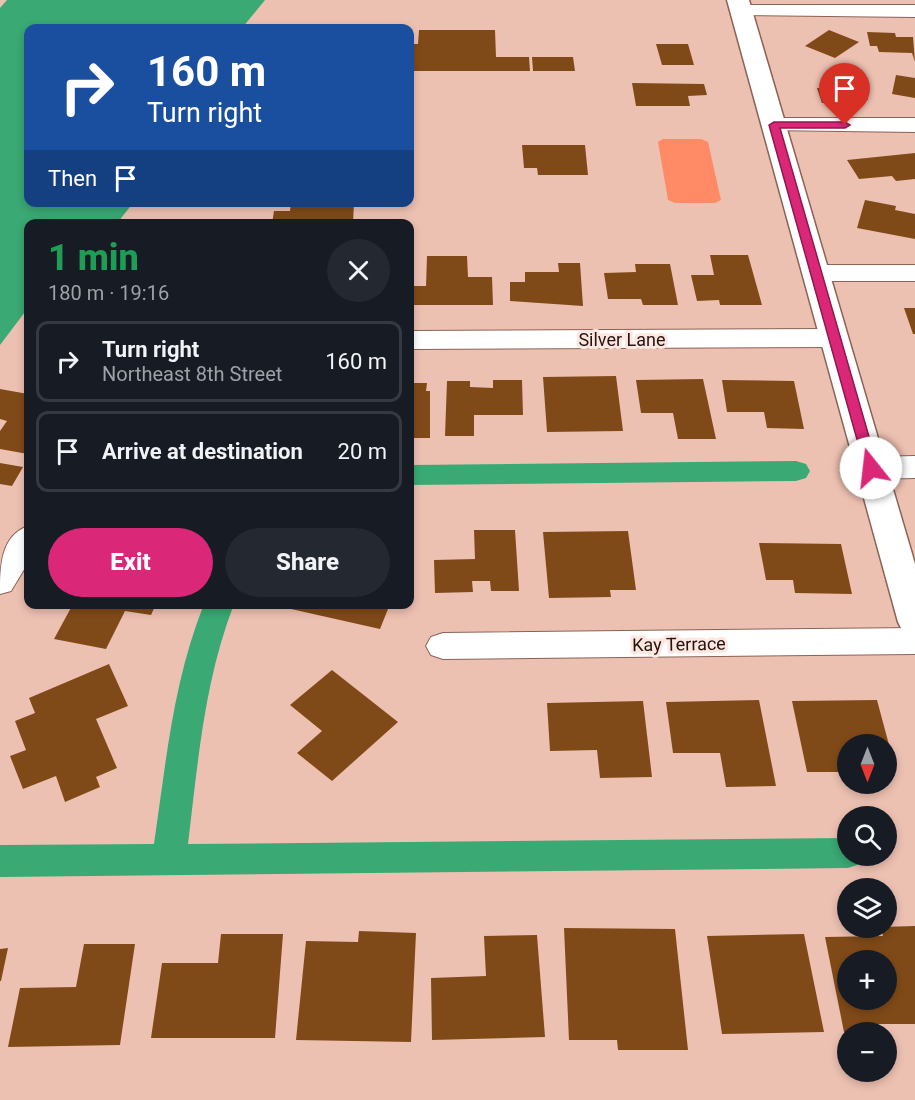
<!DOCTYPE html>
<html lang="en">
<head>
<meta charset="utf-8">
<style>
	:root { --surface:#171b24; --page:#242831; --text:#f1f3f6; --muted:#9ea1a6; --line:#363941; --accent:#db2777 }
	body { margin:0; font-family:Roboto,sans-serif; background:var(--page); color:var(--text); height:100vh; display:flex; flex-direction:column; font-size:22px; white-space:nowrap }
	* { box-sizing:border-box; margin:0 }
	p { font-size:20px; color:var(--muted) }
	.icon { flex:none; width:33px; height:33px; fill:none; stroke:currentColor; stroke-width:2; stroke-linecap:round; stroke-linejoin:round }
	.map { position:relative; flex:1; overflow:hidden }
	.drawer { position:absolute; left:24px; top:219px; width:390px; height:390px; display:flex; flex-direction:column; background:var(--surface); border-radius:12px; box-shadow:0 3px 9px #0003 }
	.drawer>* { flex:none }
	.guide { position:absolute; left:24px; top:24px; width:390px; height:183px; border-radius:12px; box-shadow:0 3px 9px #0003; background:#1a4fa0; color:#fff; overflow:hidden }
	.needle { width:39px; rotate:180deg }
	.buttons { position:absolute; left:837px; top:734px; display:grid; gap:12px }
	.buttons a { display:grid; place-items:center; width:60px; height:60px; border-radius:50%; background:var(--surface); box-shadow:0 3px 9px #0003; font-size:30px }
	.pin { position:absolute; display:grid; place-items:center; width:51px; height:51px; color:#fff; margin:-62px -26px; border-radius:50% 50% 50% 0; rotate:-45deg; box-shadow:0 0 6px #0007 }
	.pin .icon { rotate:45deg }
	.me { position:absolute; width:66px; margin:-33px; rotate:344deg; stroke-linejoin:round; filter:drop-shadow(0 0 4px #0008) }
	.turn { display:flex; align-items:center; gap:21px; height:126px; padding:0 24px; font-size:27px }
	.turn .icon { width:78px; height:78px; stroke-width:2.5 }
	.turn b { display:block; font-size:42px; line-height:51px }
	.then { display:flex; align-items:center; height:57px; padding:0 24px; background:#0003; gap:12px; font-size:22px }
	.round { display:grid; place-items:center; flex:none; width:63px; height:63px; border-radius:32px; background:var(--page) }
	.summary { display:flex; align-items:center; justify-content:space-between; height:102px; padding:0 24px }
	h1 { font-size:36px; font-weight:800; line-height:45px; color:#1e9e55 }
	.cta { display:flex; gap:12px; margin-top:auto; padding:12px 24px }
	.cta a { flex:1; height:69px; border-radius:36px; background:var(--accent); color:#fff; font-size:24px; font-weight:800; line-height:69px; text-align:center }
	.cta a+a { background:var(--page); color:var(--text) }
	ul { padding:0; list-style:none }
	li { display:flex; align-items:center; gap:18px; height:81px; margin:0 12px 9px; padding:0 12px; border:3px solid var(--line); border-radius:12px }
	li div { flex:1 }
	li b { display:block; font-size:22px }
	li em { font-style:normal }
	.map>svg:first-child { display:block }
	.green { fill:#fe8b65 }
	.water { fill:#3aa974 }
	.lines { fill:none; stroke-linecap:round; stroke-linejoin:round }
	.canal { fill:#3aa974; fill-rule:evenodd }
	.building { fill:#804a18; fill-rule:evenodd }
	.street-casing { stroke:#8a6356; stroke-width:2 }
	.secondary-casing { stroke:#8a6356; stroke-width:3 }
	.street { fill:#fff; fill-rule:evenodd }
	.secondary { fill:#fff; fill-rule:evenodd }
	.route { fill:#db2777; stroke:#8e194d; stroke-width:1.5 }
	.labels { text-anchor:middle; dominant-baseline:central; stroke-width:6; stroke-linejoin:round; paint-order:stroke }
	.street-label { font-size:18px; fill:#251510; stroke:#fee7e0 }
</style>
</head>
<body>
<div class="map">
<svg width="915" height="1100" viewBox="0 0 915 1100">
	<rect width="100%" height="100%" fill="#edc1b2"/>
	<path class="green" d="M 663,139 L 701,139 L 708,142 L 721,200 L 715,203 L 675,203 L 668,200 L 658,142 Z"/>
	<path class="water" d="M 7,0 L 265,0 L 242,28 L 28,28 L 28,202 L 133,203 L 118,222 L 211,222 L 28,224 L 28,308 L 0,345 L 0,8 Z"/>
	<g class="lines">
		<path class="canal" d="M 796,461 L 806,464 L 810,471 L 806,478 L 796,481 L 410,485 L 410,465 Z
			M 204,604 L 234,604 C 204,682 198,762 188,844 L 848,838 L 848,855 L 864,855 L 860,864 L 848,868 L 0,877 L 0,845 L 154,844 C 166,762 173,682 204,604 Z"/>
	</g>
	<path class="building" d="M 419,30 L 495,30 L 496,57 L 529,57 L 530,71 L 410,71 L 410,44 L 418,44 Z
		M 829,30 L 859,42 L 835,58 L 805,46 Z
		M 867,32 L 895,33 L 896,37 L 913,37 L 915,62 L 912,53 L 879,52 L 877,46 L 870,46 Z
		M 656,44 L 688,44 L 694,65 L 662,65 Z
		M 532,57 L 573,57 L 575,71 L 533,71 Z
		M 896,75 L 915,78 L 915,98 L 892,94 Z
		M 632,83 L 704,84 L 707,95 L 688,96 L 690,106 L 636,106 Z
		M 817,88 L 864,88 L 868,100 L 822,103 Z
		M 522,145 L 585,145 L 588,175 L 538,175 L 537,168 L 524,168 Z
		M 915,153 L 915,179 L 896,181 L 892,176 L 859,179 L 847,160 Z
		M 865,200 L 896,206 L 895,210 L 915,214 L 915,239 L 857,228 Z
		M 291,202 L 354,202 L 353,224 L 272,224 L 274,211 L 290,211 Z
		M 710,255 L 748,255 L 762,305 L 720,305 L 719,300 L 697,301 L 691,275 L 714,275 Z
		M 427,256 L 467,256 L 468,277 L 492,277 L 493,305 L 413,305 L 413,286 L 426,286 Z
		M 558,263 L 580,263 L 583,306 L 510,301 L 510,282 L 525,282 L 525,272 L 559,272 Z
		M 635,264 L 670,264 L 678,305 L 643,305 L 641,299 L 608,299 L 604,273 L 636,272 Z
		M 904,308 L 915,308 L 915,334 L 913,334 Z
		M 616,376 L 623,431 L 547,432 L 543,377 Z
		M 703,379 L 716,439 L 678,439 L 673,413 L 641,413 L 636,380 Z
		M 493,380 L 522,380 L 523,415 L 474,415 L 474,436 L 445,436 L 447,381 L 470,381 L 470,387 L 493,388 Z
		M 722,380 L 794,381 L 804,429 L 767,428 L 764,412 L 727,412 Z
		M 410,383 L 427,383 L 426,391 L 430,391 L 430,438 L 410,438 Z
		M 0,389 L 28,394 L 28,454 L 0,449 L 0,431 L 7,421 L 0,419 Z
		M 0,463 L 23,467 L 12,486 L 0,484 Z
		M 474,530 L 515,530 L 519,591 L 491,591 L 490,581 L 472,581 L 473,592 L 435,593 L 434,560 L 475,559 Z
		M 628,531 L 636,590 L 610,590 L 611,597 L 549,598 L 543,532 Z
		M 759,543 L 841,544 L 852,594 L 795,593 L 793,580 L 766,580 Z
		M 73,604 L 156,604 L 151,615 L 125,611 L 106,649 L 54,639 Z
		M 293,604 L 390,604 L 380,629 L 291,609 Z
		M 109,664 L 128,706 L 96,719 L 117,768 L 96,777 L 100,787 L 65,802 L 56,776 L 23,789 L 10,756 L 26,750 L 15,721 L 35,713 L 29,698 Z
		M 332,670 L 398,722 L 332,781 L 297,753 L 322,731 L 290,705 Z
		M 759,700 L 776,786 L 726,787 L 720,753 L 673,753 L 666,702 Z
		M 877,700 L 896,771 L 886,771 L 886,744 L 848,744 L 848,772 L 807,772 L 792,701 Z
		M 643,701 L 652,777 L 600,778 L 597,750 L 550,751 L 547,703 Z
		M 915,926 L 915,1024 L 874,1024 L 876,1031 L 844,1032 L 825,937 L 883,936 L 881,927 ZM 848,960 L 886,960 L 886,999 L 848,999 Z
		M 564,928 L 675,929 L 688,1050 L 618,1050 L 617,1040 L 569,1040 Z
		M 359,931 L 416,933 L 411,1042 L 296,1040 L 306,941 L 358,942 Z
		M 221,934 L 283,934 L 275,1038 L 151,1038 L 162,963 L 218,963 Z
		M 804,934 L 824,1032 L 722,1034 L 707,936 Z
		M 537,935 L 545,1037 L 432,1040 L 431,978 L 486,976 L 484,936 Z
		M 84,944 L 135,944 L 120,1045 L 8,1047 L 20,988 L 76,987 Z
		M 8,948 L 1,981 L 0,981 L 0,949 Z"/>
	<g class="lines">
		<defs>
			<path id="street" d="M 741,5 L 915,5 L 915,17 L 734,15 L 731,11 L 734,7 Z
				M 774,118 L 915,118 L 915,132 L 766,130 L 763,125 L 766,120 Z
				M 816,265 L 915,265 L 915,281 L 816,281 L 807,279 L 803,273 L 807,267 Z
				M 834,329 L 844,332 L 848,338 L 844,344 L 834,347 L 410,349 L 410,331 Z
				M 915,456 L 915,478 L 871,479 L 860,476 L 856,468 L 860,460 L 871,457 Z
				M 28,526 L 28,563 L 11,591 L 0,594 C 0,568 0,536 28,526 Z
				M 915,628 L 915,654 L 443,659 L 431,655 L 426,646 L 431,637 L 443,633 Z"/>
			<path id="secondary" d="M 727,0 L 749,0 L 915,564 L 915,636 L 903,632 L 898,622 Z"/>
		</defs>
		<use href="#street" class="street-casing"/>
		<use href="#secondary" class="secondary-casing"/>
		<use href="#street" class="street"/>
		<use href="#secondary" class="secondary"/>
	</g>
	<path class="route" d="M 774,122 L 845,122 L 850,125 L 845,128 L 780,128 L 878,468 L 871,472 L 865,468 L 769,125 Z"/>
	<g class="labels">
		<g class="street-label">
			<text x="622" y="339">Silver Lane</text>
			<text transform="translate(679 644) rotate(-1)">Kay Terrace</text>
		</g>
	</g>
</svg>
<div class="buttons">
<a><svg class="needle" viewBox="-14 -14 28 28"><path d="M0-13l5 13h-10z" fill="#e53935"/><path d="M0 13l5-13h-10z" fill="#9ea1a6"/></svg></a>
<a><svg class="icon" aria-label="search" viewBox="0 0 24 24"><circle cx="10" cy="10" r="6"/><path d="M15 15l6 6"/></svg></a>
<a><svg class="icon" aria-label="layers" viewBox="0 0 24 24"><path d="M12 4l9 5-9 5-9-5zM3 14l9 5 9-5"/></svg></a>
<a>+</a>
<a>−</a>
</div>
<div class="pin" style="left:845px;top:125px;background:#d93025"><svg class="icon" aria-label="arrive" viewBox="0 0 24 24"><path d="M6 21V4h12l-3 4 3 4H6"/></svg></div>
<svg class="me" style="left:871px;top:468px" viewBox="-20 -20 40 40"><circle r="19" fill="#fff"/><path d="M0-13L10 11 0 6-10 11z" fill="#db2777"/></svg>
<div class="guide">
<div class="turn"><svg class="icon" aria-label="right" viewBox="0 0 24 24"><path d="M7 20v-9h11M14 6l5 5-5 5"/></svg><div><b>160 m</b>Turn right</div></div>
<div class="then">Then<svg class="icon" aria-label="arrive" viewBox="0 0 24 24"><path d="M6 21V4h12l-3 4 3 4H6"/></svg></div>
</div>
<section class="drawer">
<div class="summary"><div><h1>1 min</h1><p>180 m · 19:16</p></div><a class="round"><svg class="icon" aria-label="close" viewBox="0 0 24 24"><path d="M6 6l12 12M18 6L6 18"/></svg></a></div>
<ul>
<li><svg class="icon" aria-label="right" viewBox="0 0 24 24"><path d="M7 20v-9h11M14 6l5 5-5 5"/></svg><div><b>Turn right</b><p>Northeast 8th Street</p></div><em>160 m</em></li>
<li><svg class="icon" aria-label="arrive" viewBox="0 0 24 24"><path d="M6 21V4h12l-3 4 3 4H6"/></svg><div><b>Arrive at destination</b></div><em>20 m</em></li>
</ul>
<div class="cta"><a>Exit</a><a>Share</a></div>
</section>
</div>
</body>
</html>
